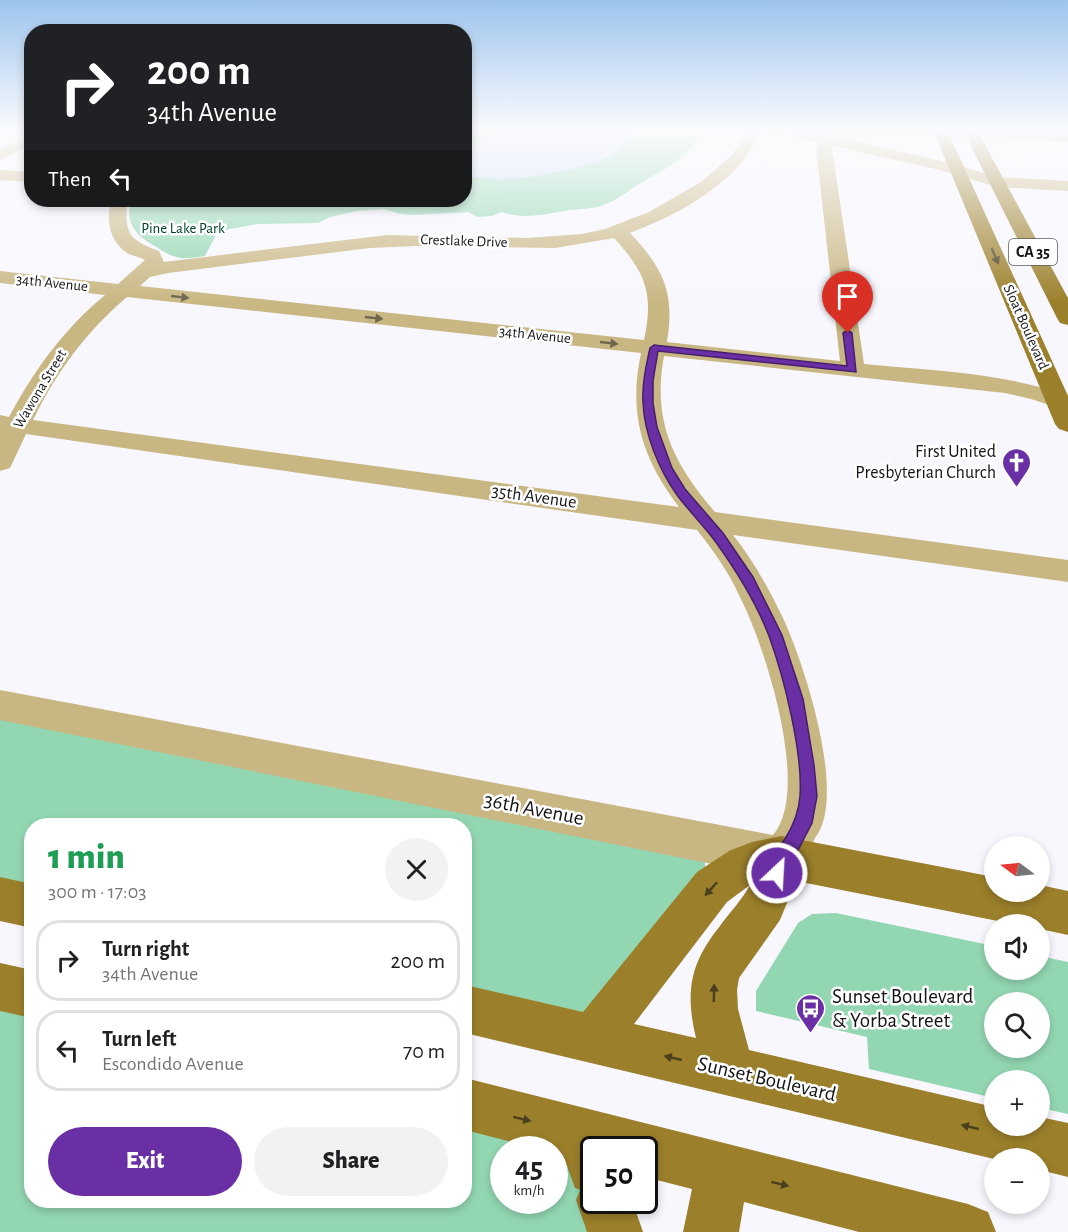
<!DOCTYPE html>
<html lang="en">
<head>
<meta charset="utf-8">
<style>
	:root { --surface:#fff; --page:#f2f2f2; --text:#202124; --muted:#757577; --line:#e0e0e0; --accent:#6b2fa5 }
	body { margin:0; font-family:"Alegreya Sans",sans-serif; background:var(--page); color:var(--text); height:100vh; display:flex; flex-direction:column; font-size:22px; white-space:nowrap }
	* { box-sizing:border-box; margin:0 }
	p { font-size:20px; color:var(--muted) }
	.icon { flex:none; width:33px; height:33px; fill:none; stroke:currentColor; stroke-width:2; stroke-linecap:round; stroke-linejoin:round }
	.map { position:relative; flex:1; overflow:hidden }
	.sheet { position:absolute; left:24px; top:818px; width:448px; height:390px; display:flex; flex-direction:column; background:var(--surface); border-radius:24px; box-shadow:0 3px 9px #0003 }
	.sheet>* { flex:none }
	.hud { position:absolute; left:24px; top:24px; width:448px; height:183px; border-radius:24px; box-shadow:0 3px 9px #0003; background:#202124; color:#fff; overflow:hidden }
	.needle { width:39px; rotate:285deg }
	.fabs { position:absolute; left:984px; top:836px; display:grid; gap:12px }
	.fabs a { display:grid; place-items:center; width:66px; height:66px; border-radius:50%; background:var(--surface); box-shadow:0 3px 9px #0003; font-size:30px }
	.speed { position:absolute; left:490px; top:1136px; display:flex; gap:12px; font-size:30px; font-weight:700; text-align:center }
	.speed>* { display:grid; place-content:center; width:78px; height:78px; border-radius:50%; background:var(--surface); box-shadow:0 3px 9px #0003; line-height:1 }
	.speed small { font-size:15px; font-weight:400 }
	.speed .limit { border:3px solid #111; border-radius:9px; background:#fff; color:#111 }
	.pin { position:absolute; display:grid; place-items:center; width:51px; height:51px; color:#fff; margin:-62px -26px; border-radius:50% 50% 50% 0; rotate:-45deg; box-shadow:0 0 6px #0007 }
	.pin .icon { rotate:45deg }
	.me { position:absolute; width:66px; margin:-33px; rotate:25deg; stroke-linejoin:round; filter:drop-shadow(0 0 4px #0008) }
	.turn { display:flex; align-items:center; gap:21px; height:126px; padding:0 24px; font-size:27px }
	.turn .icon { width:78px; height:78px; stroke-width:2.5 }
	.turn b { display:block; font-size:42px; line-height:51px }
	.then { display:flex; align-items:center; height:57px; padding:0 24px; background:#0003; gap:12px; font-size:22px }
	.round { display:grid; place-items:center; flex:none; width:63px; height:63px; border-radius:32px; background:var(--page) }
	.overview { display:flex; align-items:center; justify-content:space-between; height:102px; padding:0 24px }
	h1 { font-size:36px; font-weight:800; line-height:45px; color:#1e9e55 }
	.action { display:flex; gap:12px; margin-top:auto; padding:12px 24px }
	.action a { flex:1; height:69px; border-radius:36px; background:var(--accent); color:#fff; font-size:24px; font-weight:800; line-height:69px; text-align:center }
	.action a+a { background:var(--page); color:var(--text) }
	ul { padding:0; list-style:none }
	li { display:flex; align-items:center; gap:18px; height:81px; margin:0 12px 9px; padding:0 12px; border:3px solid var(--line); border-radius:24px }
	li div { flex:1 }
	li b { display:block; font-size:22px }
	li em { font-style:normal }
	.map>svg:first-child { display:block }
	.green { fill:#93d7b2; fill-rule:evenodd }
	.water { fill:#ccdbf5 }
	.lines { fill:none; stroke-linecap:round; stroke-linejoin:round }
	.minor { fill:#c9b783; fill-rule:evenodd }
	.major { fill:#9b7f2a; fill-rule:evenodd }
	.oneway { fill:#4a3f1f }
	.oneway2 { fill:#6e664d }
	.route { fill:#6b2fa5; stroke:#461f6b; stroke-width:1.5 }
	.labels { text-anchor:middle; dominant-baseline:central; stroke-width:5; stroke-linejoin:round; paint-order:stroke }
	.far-park-label { font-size:15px; fill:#01442b; stroke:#fff }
	.far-street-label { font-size:15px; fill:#141417; stroke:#fff }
	.shield { fill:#fff; stroke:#5a5a5d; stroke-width:1.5 }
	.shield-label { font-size:16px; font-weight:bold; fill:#141417 }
	.poi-label { font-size:18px; fill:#141417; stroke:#fff; text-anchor:end }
	.street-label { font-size:18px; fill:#141417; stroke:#fff }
	.near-street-label { font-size:21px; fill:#141417; stroke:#fff }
	.near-poi-label { font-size:21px; fill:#141417; stroke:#fff; text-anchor:start }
</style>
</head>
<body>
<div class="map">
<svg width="1068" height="1232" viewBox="0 0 1068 1232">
	<rect width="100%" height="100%" fill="#f7f7fd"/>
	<path class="green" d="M 465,132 L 703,132 C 684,162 662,170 633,188 C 623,195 613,202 601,206 C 591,209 580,209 569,210 C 546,214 525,220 502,212 L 492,216 L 478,217 L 468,212 L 414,215 L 400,214 L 384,209 L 356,211 L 330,217 L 318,223 L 257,224 L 218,231 L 205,256 C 196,257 185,260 176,257 C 169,255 161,250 155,246 C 135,235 125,223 131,200 L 465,200 Z
		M 0,703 L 705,842 L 705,869 L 592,1039 L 465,1009 L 465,825 L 32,825 L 31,907 L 0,899 Z
		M 836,913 L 994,946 L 994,969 L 1040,969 L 1040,956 L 1068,962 L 1068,1114 L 1040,1108 L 1040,1080 L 994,1080 L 994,1098 L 869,1069 L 867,1037 L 756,1011 L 756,991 L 798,923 L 812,914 ZM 994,1002 L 1040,1002 L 1040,1047 L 994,1047 Z
		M 0,987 L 31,995 L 32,1200 L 465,1200 L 465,1104 L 582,1134 L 594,1200 L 615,1232 L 0,1232 ZM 504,1149 L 555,1149 L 555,1200 L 504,1200 Z"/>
	<path class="water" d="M 510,132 L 634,132 C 626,139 620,149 611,155 C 583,171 493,188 465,174 L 465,149 Z"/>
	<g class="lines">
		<path class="minor" d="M 746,132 L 760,132 C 739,183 679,214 630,233 C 664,269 675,293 667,342 L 840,361 L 816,148 L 819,143 L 786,135 L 784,132 L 829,135 L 950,163 L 998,177 L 1068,181 L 1068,191 L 997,187 L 940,170 L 833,146 L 832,148 L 864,364 C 932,371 1003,372 1068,396 L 1068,411 L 1031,399 L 1005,393 L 664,356 C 652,421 673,463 715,512 L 1068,560 L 1068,582 L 733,535 C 753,560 769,589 783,618 C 804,663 848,797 815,838 C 813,841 812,847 810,851 C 804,865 795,872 781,878 L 0,720 L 0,690 L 773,835 C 812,790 764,643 739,595 C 728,571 713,550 697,530 L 26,434 L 10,468 L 0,471 L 0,415 L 9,417 C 34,370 64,329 105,295 L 0,283 L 0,271 L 118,284 L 145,260 C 140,257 132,256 127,253 C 109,241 106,219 111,200 L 127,200 C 125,233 127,239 159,251 L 164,262 L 387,235 L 527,238 L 582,234 L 605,229 L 649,212 L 701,182 L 732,155 ZM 614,238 C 646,273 654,294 644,340 L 140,286 L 150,277 L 168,273 L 370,248 L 415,246 L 555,248 ZM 127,297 L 641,353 C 628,414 642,458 679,507 L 33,420 C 57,371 86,332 127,297 Z
			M 964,132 L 1068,134 L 1068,142 L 971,136 Z
			M 32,135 L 32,145 L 0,160 L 0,149 Z
			M 0,170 L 32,172 L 32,182 L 0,180 Z"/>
		<path class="major" d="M 934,132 L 948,132 L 1068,396 L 1068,432 L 1059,429 L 1055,424 Z
			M 964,132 L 978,132 L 1068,298 L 1068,325 L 1060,323 L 1057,318 Z
			M 781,836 L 994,877 L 994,891 L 1040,891 L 1040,885 L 1068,891 L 1068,935 L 1040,929 L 1040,924 L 1013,924 L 796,881 L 780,920 L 739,978 L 737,990 L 738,1009 L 749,1050 L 994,1107 L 994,1125 L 1040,1125 L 1040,1117 L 1068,1123 L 1068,1177 L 1040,1170 L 1040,1158 L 994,1159 L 465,1033 L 465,985 L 583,1012 L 697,872 L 729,851 L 752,842 ZM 750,885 C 742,900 730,912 720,926 C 690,963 685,992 696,1038 L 634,1024 L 727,902 Z
			M 0,877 L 32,884 L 32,928 L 0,921 Z
			M 0,963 L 32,970 L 32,1018 L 0,1011 Z
			M 465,1078 L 968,1204 L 988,1212 L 996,1232 L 859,1232 L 744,1202 L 739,1232 L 683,1232 L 692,1189 L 645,1177 L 645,1149 L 594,1149 L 594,1200 L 632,1200 L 643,1232 L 587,1232 L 576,1200 L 580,1190 L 575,1188 L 563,1155 L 555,1153 L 555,1149 L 539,1149 L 465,1130 Z"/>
	</g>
	<defs><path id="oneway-solid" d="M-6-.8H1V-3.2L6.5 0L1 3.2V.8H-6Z" transform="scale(1.5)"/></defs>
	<g class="oneway">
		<use href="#oneway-solid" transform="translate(995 256) rotate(67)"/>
		<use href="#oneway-solid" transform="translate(711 889) rotate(132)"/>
		<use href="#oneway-solid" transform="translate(714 993) rotate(-89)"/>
		<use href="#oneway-solid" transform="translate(673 1058) rotate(-167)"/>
		<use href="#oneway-solid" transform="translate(522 1119) rotate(14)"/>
		<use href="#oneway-solid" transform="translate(970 1127) rotate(-167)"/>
		<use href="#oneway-solid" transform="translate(780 1184) rotate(14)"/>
	</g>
	<g class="oneway2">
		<use href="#oneway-solid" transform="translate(180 297) rotate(6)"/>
		<use href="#oneway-solid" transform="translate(374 318) rotate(6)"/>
		<use href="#oneway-solid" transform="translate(609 343) rotate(6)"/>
	</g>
	<linearGradient id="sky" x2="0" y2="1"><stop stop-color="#9dc4ed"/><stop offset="0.43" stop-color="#fbfbfe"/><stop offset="1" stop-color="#fbfbfe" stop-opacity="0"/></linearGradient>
	<rect width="1068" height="304" fill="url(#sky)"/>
	<path class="route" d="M 848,330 L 852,333 L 856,372 L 658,351 L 653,381 L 653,403 L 657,427 L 672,468 L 685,489 L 723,533 L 753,577 L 782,635 L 803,699 L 814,765 L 817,796 L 812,823 L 798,850 L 789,861 L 784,879 L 777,881 L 771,879 C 764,863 777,851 785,839 C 793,826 799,811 800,796 C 803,753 784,677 769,636 C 756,602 736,570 715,541 C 703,525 689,511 677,495 C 659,470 644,433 643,402 C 642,384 646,366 650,348 L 654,345 L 847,366 L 843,333 Z"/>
	<defs>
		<symbol id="church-pin" viewBox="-11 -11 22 30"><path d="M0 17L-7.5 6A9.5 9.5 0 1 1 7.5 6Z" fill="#6b2fa5" stroke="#fff"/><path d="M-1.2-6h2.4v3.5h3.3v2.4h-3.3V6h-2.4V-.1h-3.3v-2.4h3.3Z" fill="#fff"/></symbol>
		<symbol id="bus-pin" viewBox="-11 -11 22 30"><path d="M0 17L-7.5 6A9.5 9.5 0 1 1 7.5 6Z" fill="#6b2fa5" stroke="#fff"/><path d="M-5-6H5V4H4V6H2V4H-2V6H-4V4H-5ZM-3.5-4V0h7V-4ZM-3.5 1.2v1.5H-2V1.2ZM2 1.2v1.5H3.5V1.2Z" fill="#fff"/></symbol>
	</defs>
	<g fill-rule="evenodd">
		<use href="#church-pin" x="1000" y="446" width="33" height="45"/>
		<use href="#bus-pin" x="794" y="992" width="33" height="45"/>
	</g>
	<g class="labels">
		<g class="far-park-label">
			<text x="183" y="228">Pine Lake Park</text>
		</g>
		<g class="far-street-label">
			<text transform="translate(464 241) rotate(2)">Crestlake Drive</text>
			<text transform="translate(52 283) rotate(6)">34th Avenue</text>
			<text transform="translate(1026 327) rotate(66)">Sloat Boulevard</text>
			<text transform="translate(535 335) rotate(6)">34th Avenue</text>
			<text transform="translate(40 389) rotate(-59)">Wawona Street</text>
		</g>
		<rect class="shield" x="1009" y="239" width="48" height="26" rx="4.5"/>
		<g class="shield-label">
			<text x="1033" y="252">CA 35</text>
		</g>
		<g class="poi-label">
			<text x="996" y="452">First United<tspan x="996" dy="21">Presbyterian Church</tspan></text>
		</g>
		<g class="street-label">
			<text transform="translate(534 497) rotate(8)">35th Avenue</text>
		</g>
		<g class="near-street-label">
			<text transform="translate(534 809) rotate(11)">36th Avenue</text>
			<text transform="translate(767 1079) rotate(13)">Sunset Boulevard</text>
		</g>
		<g class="near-poi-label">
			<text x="832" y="996">Sunset Boulevard<tspan x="832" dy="24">&amp; Yorba Street</tspan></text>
		</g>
	</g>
</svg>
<div class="fabs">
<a><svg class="needle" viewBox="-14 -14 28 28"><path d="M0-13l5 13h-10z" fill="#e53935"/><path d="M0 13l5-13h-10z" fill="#757577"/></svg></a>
<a><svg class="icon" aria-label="sound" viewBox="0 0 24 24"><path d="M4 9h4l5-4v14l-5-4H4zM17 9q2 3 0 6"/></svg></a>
<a><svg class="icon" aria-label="search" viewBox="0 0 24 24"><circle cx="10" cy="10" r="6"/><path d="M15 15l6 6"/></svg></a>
<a>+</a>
<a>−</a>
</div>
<div class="speed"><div>45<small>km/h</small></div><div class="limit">50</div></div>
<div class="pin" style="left:848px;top:333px;background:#d93025"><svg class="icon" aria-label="arrive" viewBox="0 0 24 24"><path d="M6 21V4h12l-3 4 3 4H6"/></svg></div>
<svg class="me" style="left:777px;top:873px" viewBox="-20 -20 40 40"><circle r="17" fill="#6b2fa5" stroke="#fff" stroke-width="3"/><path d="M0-11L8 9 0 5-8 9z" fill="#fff"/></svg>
<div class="hud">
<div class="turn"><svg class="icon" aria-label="right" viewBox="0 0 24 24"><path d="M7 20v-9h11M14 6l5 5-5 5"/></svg><div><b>200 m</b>34th Avenue</div></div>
<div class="then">Then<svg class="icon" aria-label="left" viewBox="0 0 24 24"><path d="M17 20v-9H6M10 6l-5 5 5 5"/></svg></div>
</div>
<section class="sheet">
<div class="overview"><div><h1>1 min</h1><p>300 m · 17:03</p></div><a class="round"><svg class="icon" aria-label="close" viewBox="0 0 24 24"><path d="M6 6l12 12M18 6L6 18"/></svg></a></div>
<ul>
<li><svg class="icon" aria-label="right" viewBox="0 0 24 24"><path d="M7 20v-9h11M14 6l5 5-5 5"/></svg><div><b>Turn right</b><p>34th Avenue</p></div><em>200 m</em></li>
<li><svg class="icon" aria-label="left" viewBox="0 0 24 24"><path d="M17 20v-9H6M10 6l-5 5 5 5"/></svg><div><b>Turn left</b><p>Escondido Avenue</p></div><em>70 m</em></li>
</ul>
<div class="action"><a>Exit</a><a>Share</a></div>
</section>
</div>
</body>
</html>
